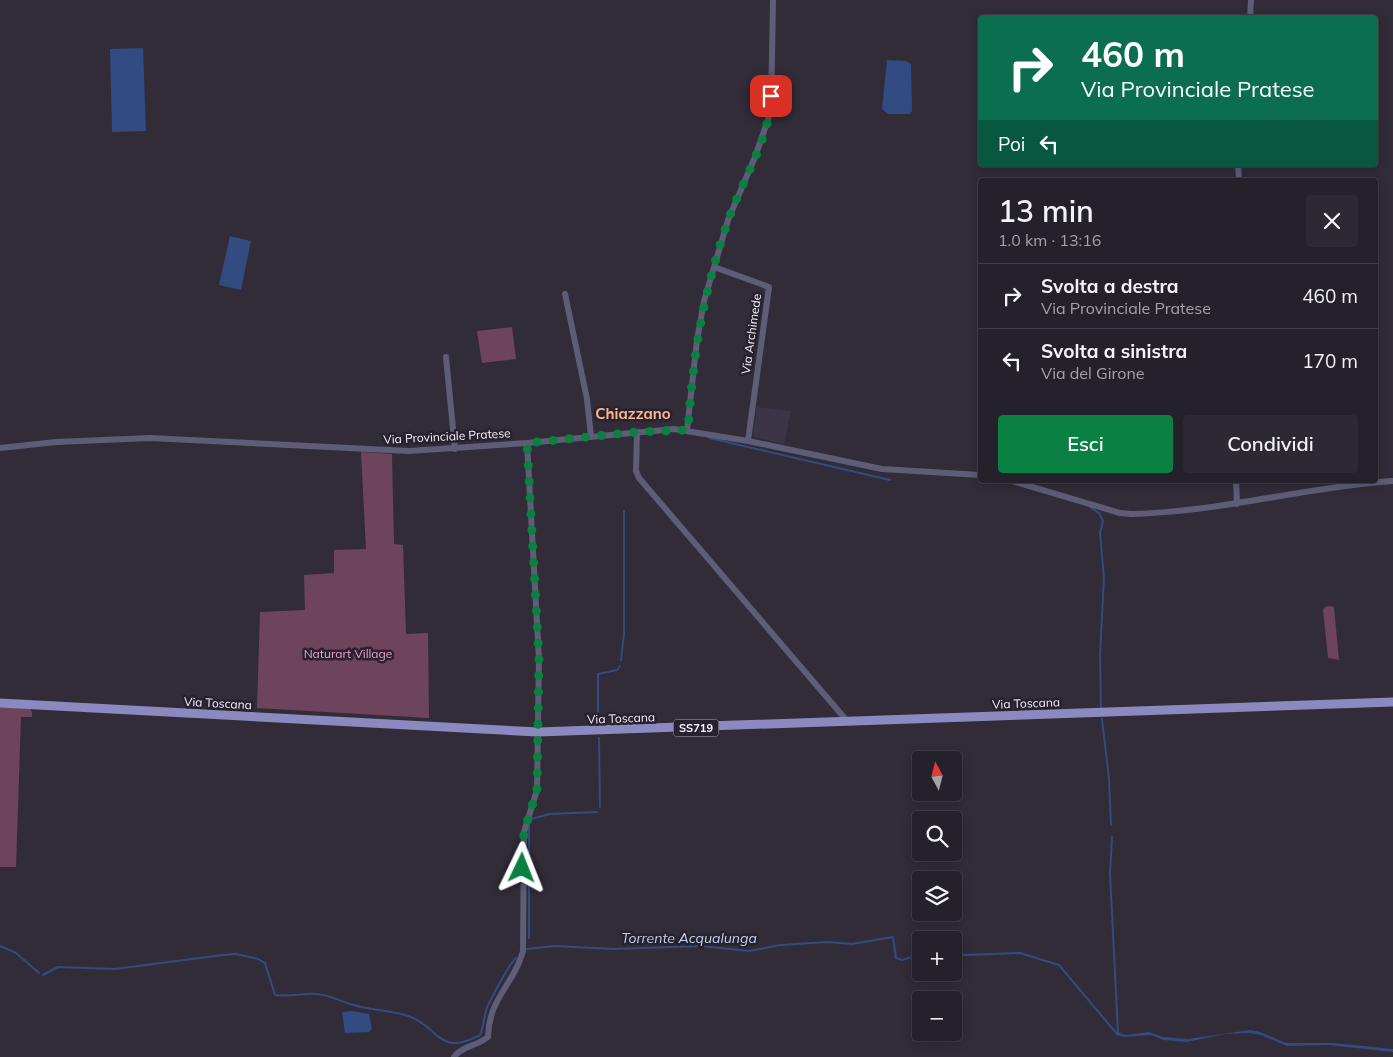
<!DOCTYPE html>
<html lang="it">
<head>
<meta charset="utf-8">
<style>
	:root { --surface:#25212a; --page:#2d2932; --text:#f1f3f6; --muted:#a3a3a8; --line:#423e47; --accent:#0b8043 }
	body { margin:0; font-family:Mulish,sans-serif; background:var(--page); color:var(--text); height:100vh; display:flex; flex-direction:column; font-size:19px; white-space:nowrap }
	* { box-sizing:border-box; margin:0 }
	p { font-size:16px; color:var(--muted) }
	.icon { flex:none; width:28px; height:28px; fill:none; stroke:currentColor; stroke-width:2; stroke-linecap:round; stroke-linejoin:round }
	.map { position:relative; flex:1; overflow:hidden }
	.drawer { position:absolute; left:978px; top:178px; width:400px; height:305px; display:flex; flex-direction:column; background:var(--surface); border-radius:5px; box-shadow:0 2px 12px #0003,0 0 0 1px var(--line) }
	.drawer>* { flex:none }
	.hud { position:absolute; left:978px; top:15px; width:400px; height:152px; border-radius:5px; box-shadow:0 2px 12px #0003,0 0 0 1px var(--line); background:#0b6e4f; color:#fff; overflow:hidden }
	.needle { width:32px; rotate:353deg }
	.fabs { position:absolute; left:912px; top:751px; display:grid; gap:10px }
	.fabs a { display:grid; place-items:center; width:50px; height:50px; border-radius:5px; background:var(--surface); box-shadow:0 2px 12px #0003,0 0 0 1px var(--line); font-size:25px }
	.pin { position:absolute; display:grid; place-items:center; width:42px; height:42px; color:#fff; margin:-21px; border-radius:10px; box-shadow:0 2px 8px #0006 }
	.me { position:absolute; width:55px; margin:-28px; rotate:2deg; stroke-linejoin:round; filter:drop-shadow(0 0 4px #0008) }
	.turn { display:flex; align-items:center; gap:18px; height:105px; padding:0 20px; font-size:22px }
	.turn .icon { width:65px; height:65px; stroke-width:2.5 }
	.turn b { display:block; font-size:35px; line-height:42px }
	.then { display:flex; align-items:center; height:48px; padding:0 20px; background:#0003; gap:10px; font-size:19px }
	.round { display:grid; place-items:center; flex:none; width:52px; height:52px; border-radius:5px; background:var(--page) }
	.summary { display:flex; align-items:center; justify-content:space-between; height:85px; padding:0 20px }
	h1 { font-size:30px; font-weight:600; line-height:38px }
	.cta { display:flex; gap:10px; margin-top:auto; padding:10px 20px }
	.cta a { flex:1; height:58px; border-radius:5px; background:var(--accent); color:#fff; font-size:20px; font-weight:600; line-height:58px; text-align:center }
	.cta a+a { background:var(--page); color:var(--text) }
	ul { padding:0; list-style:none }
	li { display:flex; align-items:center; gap:15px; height:65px; padding:0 20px; border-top:1px solid var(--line) }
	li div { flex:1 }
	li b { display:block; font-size:19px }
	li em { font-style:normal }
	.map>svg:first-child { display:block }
	.built { fill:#3c3447 }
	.green { fill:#6e445c }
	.water { fill:#324b80 }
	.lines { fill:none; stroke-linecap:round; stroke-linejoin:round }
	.stream { stroke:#324b80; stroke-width:2 }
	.minor { stroke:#5d5d78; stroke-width:6 }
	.major { stroke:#8a8ac0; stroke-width:9 }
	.route { stroke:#0b8043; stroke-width:9; stroke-dasharray:0 16.2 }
	.labels { text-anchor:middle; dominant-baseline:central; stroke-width:5; stroke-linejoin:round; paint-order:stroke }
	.shield { fill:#27222e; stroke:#b8b4be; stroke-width:1 }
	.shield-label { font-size:11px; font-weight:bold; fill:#f6f3fc }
	.street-label { font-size:12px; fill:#f6f3fc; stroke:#27222e }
	.park-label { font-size:12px; fill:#f99ed1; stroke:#27222e }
	.water-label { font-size:14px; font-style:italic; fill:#c0d1f1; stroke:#27222e }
	.quarter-label { font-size:15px; font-weight:bold; fill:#feb48f; stroke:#27222e }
</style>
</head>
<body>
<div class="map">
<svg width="1393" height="1057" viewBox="0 0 1393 1057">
	<rect width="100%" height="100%" fill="#312c38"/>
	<path class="built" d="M 757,407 L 791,411 L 784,444 L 756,437 L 753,435 Z"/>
	<path class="green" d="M 512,327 L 516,359 L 482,363 L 477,331 Z
		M 361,452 L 392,454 L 394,544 L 403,545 L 406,634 L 428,633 L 429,718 L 257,708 L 260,612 L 305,610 L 304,575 L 334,573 L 334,550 L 366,549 Z
		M 1329,606 L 1334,607 L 1339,660 L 1328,658 L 1323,610 L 1325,607 Z
		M 0,707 L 30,709 L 32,712 L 32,717 L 21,717 L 16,867 L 0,867 Z"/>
	<path class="water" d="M 143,48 L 146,131 L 112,132 L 110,49 Z
		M 887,60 L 906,61 L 911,64 L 912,111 L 909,114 L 888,114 L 882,109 Z
		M 230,236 L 251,241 L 241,290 L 219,285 Z
		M 352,1011 L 369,1014 L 372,1029 L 369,1032 L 345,1033 L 342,1012 Z
		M 1250,1030 L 1260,1032 L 1286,1043 L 1333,1043 L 1393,1049 L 1393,1052 L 1328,1045 L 1287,1046 L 1261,1035 L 1249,1033 L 1225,1034 L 1187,1042 L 1163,1040 L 1151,1035 L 1124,1037 L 1115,1035 L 1118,1032 L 1126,1035 L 1149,1032 L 1163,1037 L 1188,1039 Z"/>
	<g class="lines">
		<path class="stream" d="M 709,438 L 890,480
			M 1090,507 L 1099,513 L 1103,521 L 1100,533 L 1104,578 L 1100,655 L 1101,707
			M 621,660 L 624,634 L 624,511
			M 1102,719 L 1109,779 L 1111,825
			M 598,726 L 598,674 L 617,670 L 620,666
			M 599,738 L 600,807
			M 531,819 L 550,814 L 597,812
			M 1112,837 L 1110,874 L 1118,1033
			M 529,938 L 529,824
			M 0,946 L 16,953 L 39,973
			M 527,949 L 554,946 L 614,949 L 701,946 L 749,951 L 781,945 L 828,942 L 852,944 L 893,937 L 896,958 L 902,960 L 921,954
			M 954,953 L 964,955 L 1020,953 L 1059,965 L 1117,1034
			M 43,975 L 58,967 L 115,969 L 223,955 L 236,954 L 258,959 L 265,963 L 275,995 C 289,997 303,993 317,994 C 330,995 342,1002 354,1005 C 373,1011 392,1010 411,1017 C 439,1028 439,1057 480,1035 C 484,1026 484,1014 488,1005 C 494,994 508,965 516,958"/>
		<path class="minor" d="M 1250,18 L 1251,0
			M 1238,165 L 1239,180
			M 714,267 L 769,287 L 748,441
			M 565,294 L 587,399 L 591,436
			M 446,357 L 455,449
			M 687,430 L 697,340 L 704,301 L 728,220 L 755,157 L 771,111 L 773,0
			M 637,432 L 636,471 L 639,478 L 848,722
			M 0,448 L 56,442 L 150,438 L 409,451 L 527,443 L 674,429 L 748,441 L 882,469 L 980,475
			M 1009,480 L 1120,513 L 1132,514 C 1220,512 1305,487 1393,481
			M 1236,480 L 1237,504
			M 454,1057 C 462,1046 477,1046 488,1037 C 489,997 514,985 523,951 L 524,832 L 537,790 L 539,659 L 527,443"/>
		<path class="major" d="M 0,703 L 538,732 L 1393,702"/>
	</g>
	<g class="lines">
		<path class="route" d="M 522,868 L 524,832 L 537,790 L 539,659 L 527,443 L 637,432 L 688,430 C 693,355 703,293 728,221 C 742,180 770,139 771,96"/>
	</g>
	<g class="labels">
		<rect class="shield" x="673.5" y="719.5" width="45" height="17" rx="4"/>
		<g class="shield-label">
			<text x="696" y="728">SS719</text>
		</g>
		<g class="street-label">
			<text transform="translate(751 334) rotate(-82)">Via Archimede</text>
			<text transform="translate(447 436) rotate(-3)">Via Provinciale Pratese</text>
			<text transform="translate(218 703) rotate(3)">Via Toscana</text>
			<text transform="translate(1026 703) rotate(-2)">Via Toscana</text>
			<text transform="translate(621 718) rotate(-2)">Via Toscana</text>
		</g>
		<g class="park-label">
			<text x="348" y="653">Naturart Village</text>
		</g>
		<g class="water-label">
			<text x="689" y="938">Torrente Acqualunga</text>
		</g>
		<g class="quarter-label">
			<text x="633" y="413">Chiazzano</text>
		</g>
	</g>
</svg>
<div class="fabs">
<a><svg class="needle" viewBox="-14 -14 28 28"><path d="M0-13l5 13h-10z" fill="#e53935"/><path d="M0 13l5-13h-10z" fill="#a3a3a8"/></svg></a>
<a><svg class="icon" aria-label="search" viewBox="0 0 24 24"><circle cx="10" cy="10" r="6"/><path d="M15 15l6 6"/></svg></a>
<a><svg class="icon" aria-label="layers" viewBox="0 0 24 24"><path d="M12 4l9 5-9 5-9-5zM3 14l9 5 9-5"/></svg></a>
<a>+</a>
<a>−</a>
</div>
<div class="pin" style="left:771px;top:96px;background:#d93025"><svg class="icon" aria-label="arrive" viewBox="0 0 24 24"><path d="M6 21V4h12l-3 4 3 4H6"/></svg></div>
<svg class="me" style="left:522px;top:868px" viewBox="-20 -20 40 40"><path d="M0-17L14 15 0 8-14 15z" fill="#0b8043" stroke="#fff" stroke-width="4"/></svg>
<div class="hud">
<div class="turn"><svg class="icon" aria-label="right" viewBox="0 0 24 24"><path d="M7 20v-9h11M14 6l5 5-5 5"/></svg><div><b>460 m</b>Via Provinciale Pratese</div></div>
<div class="then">Poi<svg class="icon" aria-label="left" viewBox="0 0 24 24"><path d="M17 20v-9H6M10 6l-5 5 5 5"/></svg></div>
</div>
<section class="drawer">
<div class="summary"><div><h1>13 min</h1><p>1.0 km · 13:16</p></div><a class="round"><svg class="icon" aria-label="close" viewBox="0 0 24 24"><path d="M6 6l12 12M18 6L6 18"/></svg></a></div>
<ul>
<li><svg class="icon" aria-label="right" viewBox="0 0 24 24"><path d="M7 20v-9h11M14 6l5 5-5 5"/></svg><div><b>Svolta a destra</b><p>Via Provinciale Pratese</p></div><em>460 m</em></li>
<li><svg class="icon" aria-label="left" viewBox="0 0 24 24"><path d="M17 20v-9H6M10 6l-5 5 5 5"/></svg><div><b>Svolta a sinistra</b><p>Via del Girone</p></div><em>170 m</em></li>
</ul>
<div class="cta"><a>Esci</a><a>Condividi</a></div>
</section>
</div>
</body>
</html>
